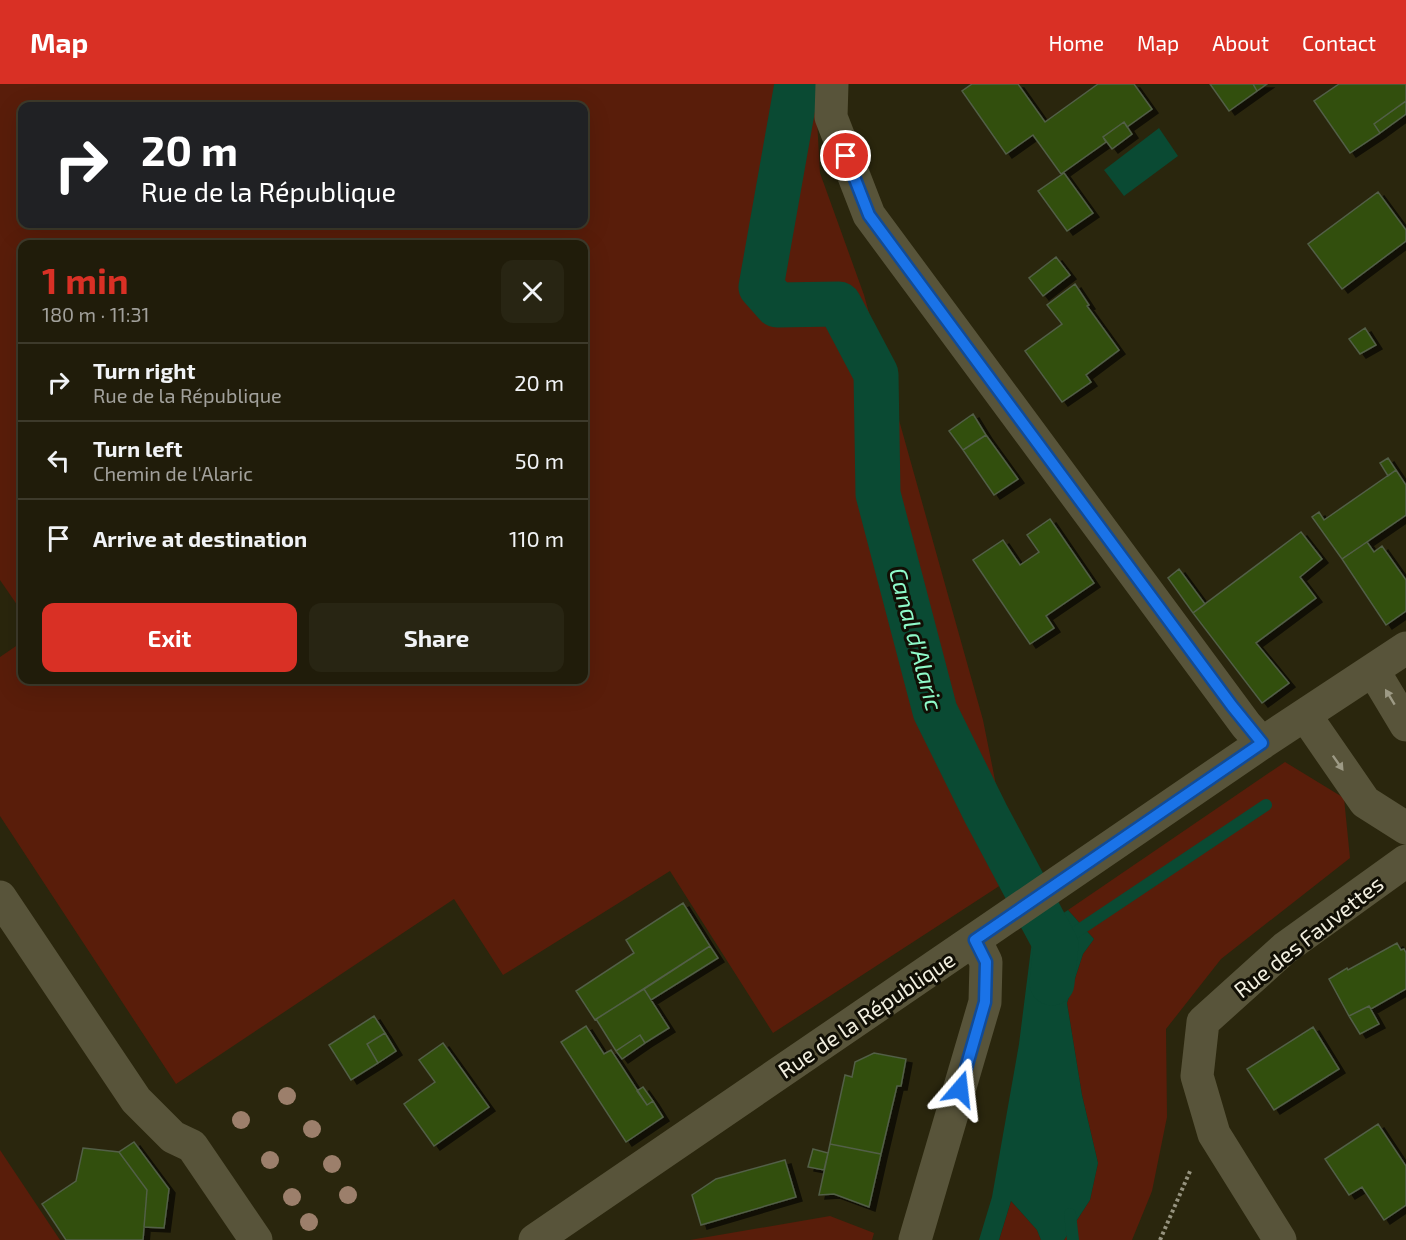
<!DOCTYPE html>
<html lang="en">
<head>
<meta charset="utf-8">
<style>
	:root { --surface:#201c0a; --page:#282513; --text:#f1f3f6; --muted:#a2a19c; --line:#3d3a2b; --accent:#d93025 }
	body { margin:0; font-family:"Exo 2",sans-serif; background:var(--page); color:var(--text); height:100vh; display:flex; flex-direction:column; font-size:22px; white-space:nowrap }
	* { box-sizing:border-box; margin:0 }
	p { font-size:20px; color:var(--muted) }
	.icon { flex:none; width:33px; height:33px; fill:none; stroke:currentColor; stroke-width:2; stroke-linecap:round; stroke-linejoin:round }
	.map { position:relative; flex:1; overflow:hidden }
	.side { position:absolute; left:18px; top:156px; width:570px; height:444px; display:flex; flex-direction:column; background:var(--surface); border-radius:12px; box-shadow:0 6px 24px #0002,0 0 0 2px var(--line) }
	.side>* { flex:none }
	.banner { position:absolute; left:18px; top:18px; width:570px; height:126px; border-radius:12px; box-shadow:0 6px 24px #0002,0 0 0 2px var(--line); background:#202124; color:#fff; overflow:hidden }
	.pin { position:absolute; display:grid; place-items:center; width:51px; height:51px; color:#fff; margin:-26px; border:3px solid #fff; border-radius:50%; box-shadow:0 2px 6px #0007 }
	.me { position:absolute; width:66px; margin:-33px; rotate:17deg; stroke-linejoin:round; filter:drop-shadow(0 0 4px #0008) }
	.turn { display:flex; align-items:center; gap:21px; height:126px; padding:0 24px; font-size:27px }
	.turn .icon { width:78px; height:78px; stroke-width:2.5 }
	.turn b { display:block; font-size:42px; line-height:51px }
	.round { display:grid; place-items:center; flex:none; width:63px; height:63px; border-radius:12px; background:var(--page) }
	.head { display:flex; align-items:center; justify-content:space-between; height:102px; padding:0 24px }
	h1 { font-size:36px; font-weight:700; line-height:45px; color:var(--accent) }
	.action { display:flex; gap:12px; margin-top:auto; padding:12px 24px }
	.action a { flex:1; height:69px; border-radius:12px; background:var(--accent); color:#fff; font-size:24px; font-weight:700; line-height:69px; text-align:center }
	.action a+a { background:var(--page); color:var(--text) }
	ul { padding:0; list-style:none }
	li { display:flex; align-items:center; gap:18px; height:78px; padding:0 24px; border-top:2px solid var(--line) }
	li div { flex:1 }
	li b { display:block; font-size:22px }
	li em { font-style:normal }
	header { display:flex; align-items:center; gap:36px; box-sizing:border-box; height:84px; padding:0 30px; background:var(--accent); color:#fff }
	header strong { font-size:28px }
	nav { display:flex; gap:33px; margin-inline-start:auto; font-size:21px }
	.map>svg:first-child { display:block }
	.green { fill:#591d0a; fill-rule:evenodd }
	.water { fill:#0a4a33 }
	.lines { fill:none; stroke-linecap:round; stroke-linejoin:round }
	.stream { stroke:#0a4a33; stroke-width:12 }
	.canal { stroke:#0a4a33; stroke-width:45 }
	.building { fill:#314f0c; stroke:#525f47; stroke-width:1.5; filter:url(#shadow) }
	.path { stroke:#96937f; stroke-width:4; stroke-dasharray:3 3; stroke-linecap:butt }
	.minor { stroke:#58543a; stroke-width:33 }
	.tree { fill:#9c7f6b }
	.oneway { fill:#9d9a85 }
	.route-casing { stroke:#114b97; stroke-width:15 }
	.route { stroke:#1a73e8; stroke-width:10 }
	.labels { text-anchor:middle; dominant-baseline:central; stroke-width:6; stroke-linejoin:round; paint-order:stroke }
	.street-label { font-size:22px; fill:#f2efe0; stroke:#110f05 }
	.water-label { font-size:24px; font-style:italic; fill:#8efac9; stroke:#110f05 }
</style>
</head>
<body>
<header>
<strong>Map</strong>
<nav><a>Home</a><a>Map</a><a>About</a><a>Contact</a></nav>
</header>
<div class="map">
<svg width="1406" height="1156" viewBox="0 0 1406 1156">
	<defs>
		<filter id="shadow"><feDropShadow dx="6" dy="4" stdDeviation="0" flood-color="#0009"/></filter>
	</defs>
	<rect width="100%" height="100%" fill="#2a260d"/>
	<path class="green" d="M 0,0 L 815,0 L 820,89 L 864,211 L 983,636 L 1002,731 L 986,730 L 973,742 L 1007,797 L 773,949 L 670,787 L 503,891 L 454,815 L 176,1000 L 0,732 L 0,573 L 22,558 L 22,596 L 584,596 L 584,160 L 22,160 L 22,528 L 0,496 ZM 22,22 L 584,22 L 584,140 L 22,140 Z
		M 1285,678 L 1344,714 L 1350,774 L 1221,875 L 1166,945 L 1167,1033 L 1152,1107 L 1132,1156 L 1064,1156 L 1090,1116 L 1098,1079 L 1082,1011 L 1067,919 L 1083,870 L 1094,855 L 1068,826 Z
		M 0,1066 L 60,1156 L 0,1156 Z
		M 1011,1117 L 1037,1146 L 1041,1156 L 999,1156 Z
		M 830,1132 L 874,1149 L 872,1156 L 690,1156 Z"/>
	<path class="water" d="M 1159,44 L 1178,72 L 1124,112 L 1104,86 Z
		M 986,730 L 1002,731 L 1034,777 L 1007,797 L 973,742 Z
		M 1068,826 L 1094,855 L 1083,870 L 1067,919 L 1082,1011 L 1098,1079 L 1090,1116 L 1064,1156 L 1041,1156 L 1037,1146 L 1011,1117 L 999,1156 L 979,1156 L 992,1113 L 1019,960 L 1033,849 Z"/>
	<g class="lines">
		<path class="stream" d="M 1070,852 L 1266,721
			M 1070,1130 L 1073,1156"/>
		<path class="canal" d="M 797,0 L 761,203 L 777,221 L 839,220 L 876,290 L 878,410 L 935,627 L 986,730 L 1056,861 L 1052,899"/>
	</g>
	<path class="building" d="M 972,0 L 1018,0 L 1045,38 L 1098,0 L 1134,0 L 1152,25 L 1127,43 L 1124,38 L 1103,53 L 1106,58 L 1061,90 L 1033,51 L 1006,70 L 962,7 Z
		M 1210,0 L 1253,0 L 1257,7 L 1229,27 Z
		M 1253,0 L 1267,0 L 1257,7 Z
		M 1339,0 L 1406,0 L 1406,17 L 1374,40 L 1380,49 L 1350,69 L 1314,17 Z
		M 1406,17 L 1406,30 L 1380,49 L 1374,40 Z
		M 1124,38 L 1132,50 L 1112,65 L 1103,53 Z
		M 1064,89 L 1093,129 L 1067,147 L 1038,107 Z
		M 1378,108 L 1406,146 L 1406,157 L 1342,205 L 1308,160 Z
		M 1056,173 L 1070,191 L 1043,212 L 1029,194 Z
		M 1075,200 L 1089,221 L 1087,222 L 1119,266 L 1086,291 L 1091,298 L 1062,318 L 1025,267 L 1062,240 L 1047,221 Z
		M 1365,244 L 1376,261 L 1360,270 L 1349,255 Z
		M 973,330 L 986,351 L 963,366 L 949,347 Z
		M 986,351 L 1018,395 L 994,411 L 963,366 Z
		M 1388,374 L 1396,386 L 1388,392 L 1380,379 Z
		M 1396,386 L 1406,401 L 1406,431 L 1342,475 L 1312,433 L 1319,428 L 1324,436 Z
		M 1050,435 L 1094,499 L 1046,532 L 1054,544 L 1030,560 L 973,476 L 1003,456 L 1020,481 L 1039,468 L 1027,451 Z
		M 1301,448 L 1322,475 L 1300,493 L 1316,514 L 1256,559 L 1289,599 L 1262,619 L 1193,529 Z
		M 1367,458 L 1374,468 L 1382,462 L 1406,496 L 1406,527 L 1386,541 L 1342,475 Z
		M 1179,485 L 1205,520 L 1193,529 L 1168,494 Z
		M 683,819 L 710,862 L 595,936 L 576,907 L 634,869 L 626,856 Z
		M 1397,859 L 1401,866 L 1404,865 L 1406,869 L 1406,905 L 1371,925 L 1369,922 L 1349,932 L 1329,895 L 1347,884 L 1348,886 Z
		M 710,862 L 718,874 L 651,916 L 644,905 Z
		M 644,905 L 669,944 L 645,959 L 640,951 L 616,967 L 596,935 Z
		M 1369,922 L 1379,940 L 1360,950 L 1349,932 Z
		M 374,932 L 385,949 L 367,960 L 378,979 L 351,996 L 329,961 Z
		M 586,942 L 604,970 L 611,966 L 647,1021 L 653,1017 L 663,1033 L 626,1058 L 561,958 Z
		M 1313,943 L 1339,985 L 1274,1026 L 1247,985 Z
		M 385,949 L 396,967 L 378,979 L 367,960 Z
		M 640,951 L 645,959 L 622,975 L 616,967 Z
		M 443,959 L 489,1023 L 434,1062 L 404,1020 L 435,998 L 419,976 Z
		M 874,969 L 906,975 L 901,1002 L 897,1002 L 881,1070 L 830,1060 L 845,991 L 852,993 L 855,978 Z
		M 643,1003 L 653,1017 L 647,1021 L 637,1007 Z
		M 1378,1040 L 1406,1082 L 1406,1121 L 1384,1136 L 1362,1103 L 1349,1111 L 1325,1075 Z
		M 134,1058 L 169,1105 L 164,1144 L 144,1143 L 147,1106 L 119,1068 Z
		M 830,1060 L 881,1070 L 869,1123 L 834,1110 L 819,1111 Z
		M 83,1064 L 119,1068 L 147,1106 L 143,1156 L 66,1156 L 42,1120 L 76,1097 Z
		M 813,1065 L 828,1069 L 824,1086 L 808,1083 Z
		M 785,1076 L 796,1113 L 701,1141 L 692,1111 L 716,1095 Z"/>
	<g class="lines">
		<path class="path" d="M 1160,1156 L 1191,1085"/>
		<path class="minor" d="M 832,0 L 831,33 L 869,131 L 1246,641 L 1262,659
			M 1373,586 L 1406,641
			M 1305,631 L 1365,718 L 1406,744
			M 0,813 L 136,1016 L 173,1053 L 192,1062 L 256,1156
			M 535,1156 L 1262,659 L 1406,564
			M 915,1156 L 985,918 L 986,878 L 975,856
			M 1280,1156 L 1214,1050 L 1197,992 L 1203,938 L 1285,864 L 1406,777"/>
	</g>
	<g class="tree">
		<circle cx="287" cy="1012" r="9"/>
		<circle cx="241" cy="1036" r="9"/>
		<circle cx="312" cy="1045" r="9"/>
		<circle cx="270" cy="1076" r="9"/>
		<circle cx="332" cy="1080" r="9"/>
		<circle cx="348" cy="1111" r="9"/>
		<circle cx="292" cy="1113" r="9"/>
		<circle cx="309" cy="1138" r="9"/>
	</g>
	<defs><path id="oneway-solid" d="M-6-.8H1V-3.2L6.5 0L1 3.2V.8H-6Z" transform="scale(1.5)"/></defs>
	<g class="oneway">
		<use href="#oneway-solid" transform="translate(1390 613) rotate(-121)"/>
		<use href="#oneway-solid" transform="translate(1338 679) rotate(55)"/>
	</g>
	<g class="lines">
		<defs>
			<path id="route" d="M 846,72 L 869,131 L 1232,622 L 1262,659 L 975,856 L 986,878 L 985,918 L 960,1005"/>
		</defs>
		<use href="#route" class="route-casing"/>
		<use href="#route" class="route"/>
	</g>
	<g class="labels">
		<g class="street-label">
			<text transform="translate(1308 852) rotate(-38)">Rue des Fauvettes</text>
			<text transform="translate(866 930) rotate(-34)">Rue de la République</text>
		</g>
		<g class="water-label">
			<text transform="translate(917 555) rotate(75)">Canal d'Alaric</text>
		</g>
	</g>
</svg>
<div class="pin" style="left:846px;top:72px;background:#d93025"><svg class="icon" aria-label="arrive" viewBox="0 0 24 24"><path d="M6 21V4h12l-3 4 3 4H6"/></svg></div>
<svg class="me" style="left:960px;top:1005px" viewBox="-20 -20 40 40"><path d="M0-17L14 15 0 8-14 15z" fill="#1a73e8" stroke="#fff" stroke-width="4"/></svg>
<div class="banner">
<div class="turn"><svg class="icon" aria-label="right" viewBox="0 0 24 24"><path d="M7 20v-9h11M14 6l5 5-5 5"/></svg><div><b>20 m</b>Rue de la République</div></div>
</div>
<section class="side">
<div class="head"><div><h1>1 min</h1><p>180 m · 11:31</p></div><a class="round"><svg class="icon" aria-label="close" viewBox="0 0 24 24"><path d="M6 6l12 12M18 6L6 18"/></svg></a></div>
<ul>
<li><svg class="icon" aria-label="right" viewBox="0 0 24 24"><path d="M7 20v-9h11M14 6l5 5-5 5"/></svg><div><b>Turn right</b><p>Rue de la République</p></div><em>20 m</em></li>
<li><svg class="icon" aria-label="left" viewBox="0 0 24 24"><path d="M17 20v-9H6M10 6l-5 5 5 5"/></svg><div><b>Turn left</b><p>Chemin de l'Alaric</p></div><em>50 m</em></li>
<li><svg class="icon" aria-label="arrive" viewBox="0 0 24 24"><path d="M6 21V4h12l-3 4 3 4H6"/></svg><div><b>Arrive at destination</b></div><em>110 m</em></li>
</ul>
<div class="action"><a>Exit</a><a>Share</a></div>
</section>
</div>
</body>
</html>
